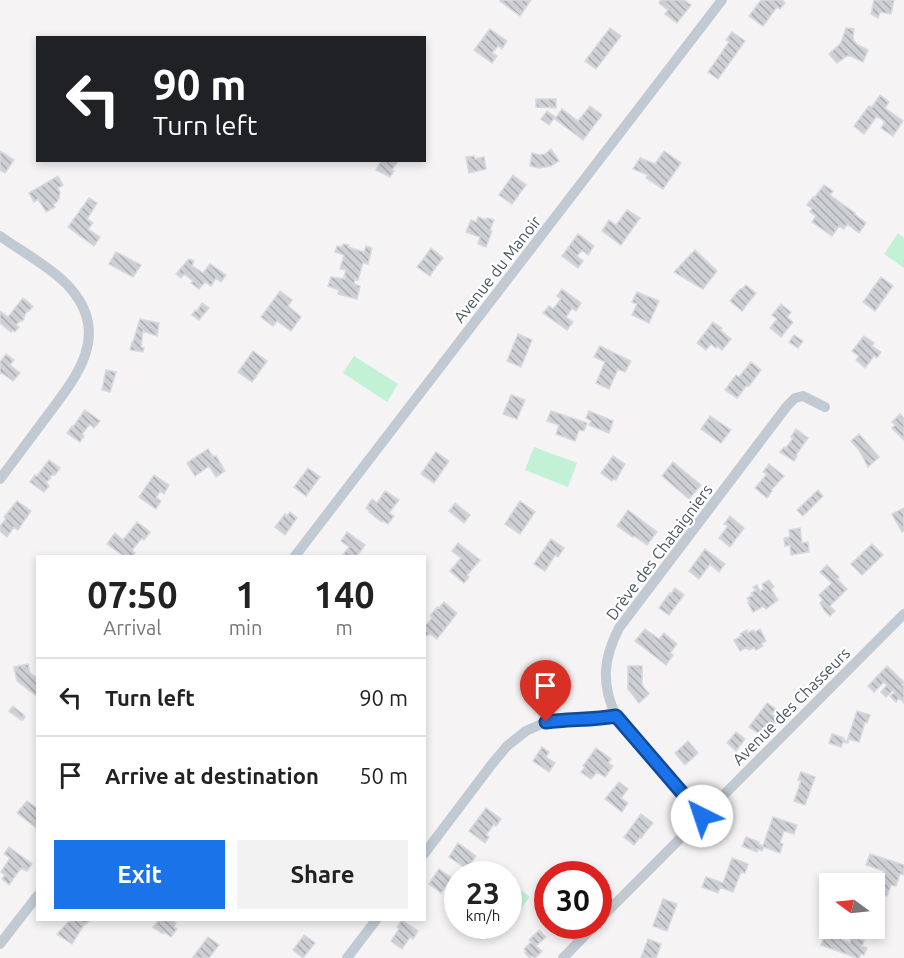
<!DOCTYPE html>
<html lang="en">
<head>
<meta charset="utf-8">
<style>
	:root { --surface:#fff; --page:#f2f2f2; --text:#222; --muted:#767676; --line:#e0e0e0; --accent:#1a73e8 }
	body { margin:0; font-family:Ubuntu,sans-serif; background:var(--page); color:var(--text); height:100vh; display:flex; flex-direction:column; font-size:22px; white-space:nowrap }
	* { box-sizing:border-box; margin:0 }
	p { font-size:20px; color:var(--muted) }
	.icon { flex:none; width:33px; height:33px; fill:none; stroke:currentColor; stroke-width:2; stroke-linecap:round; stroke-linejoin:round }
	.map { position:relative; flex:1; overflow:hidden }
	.drawer { position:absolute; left:36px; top:555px; width:390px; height:366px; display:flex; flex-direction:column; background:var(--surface); border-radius:0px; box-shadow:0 3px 9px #0003 }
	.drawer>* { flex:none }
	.top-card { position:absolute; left:36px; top:36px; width:390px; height:126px; border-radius:0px; box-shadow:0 3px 9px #0003; background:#202124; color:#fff; overflow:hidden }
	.needle { width:39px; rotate:285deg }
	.fabs { position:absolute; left:819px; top:873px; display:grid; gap:12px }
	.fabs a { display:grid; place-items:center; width:66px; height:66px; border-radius:0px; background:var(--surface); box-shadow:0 3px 9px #0003; font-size:30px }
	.speed { position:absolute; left:444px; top:861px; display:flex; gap:12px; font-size:30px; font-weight:700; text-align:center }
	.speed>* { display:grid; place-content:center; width:78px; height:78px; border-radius:50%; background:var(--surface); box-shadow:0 3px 9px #0003; line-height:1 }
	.speed small { font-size:15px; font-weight:400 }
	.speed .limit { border:9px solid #d22; background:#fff; color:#111 }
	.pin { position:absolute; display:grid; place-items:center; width:51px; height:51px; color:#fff; margin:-62px -26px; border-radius:50% 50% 50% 0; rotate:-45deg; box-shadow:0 0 6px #0007 }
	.pin .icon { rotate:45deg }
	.me { position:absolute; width:66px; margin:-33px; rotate:319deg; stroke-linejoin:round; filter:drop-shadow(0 0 4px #0008) }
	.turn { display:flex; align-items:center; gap:21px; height:126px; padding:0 18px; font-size:27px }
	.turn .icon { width:78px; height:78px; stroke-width:2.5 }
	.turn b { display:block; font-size:42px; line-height:51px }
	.eta { display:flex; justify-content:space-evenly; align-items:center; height:102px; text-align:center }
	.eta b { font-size:36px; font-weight:600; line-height:42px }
	.cta { display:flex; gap:12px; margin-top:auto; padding:12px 18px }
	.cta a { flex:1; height:69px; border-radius:0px; background:var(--accent); color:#fff; font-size:24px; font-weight:600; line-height:69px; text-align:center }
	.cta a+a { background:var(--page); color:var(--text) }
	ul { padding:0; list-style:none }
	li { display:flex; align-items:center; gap:18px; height:78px; padding:0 18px; border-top:2px solid var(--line) }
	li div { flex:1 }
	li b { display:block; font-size:22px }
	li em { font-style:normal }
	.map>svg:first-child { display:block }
	.pitch { fill:#c3f1d5 }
	.building { fill:url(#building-back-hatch); stroke:#d7d9de; stroke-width:1.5 }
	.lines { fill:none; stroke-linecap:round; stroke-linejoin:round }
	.street { stroke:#c1cad2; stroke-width:10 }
	.route-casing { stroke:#114b97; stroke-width:15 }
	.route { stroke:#1a73e8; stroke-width:10 }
	.labels { text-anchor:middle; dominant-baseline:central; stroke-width:4.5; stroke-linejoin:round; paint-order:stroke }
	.street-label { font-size:16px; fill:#4a5661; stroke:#fff }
</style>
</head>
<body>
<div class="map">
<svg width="904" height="958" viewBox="0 0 904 958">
	<defs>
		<pattern id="building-back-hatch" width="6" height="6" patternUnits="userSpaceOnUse" patternTransform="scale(1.5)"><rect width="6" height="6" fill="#cdcfd5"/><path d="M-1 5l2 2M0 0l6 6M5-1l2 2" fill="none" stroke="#a8abb0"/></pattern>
	</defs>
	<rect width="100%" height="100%" fill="#f5f3f3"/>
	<path class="pitch" d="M 898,233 L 904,238 L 904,268 L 884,254 Z
		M 354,356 L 398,384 L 387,402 L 343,373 Z
		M 534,447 L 577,463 L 568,487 L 525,470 Z
		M 512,883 L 530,897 L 508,925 L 509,887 Z"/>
	<path class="building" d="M 500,0 L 531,0 L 520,16 L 500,1 Z
		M 661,0 L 684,0 L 691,5 L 677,23 L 665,14 L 668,10 L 659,3 Z
		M 761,0 L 782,0 L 785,3 L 780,9 L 777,7 L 763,26 L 749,16 Z
		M 874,0 L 894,0 L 891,14 L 880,12 L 878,18 L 871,14 Z
		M 610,28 L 621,36 L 596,69 L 585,61 Z
		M 846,28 L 854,29 L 853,37 L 854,41 L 858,45 L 868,50 L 863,62 L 851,56 L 847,56 L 837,63 L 829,54 L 841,43 Z
		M 490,29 L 507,41 L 502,49 L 498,46 L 492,53 L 497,56 L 492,63 L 474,50 Z
		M 732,32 L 745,41 L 718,79 L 708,72 L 729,42 L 726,40 Z
		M 880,95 L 889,102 L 885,108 L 903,121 L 893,136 L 881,128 L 885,122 L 877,116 L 864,134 L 854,126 L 869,106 L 872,107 Z
		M 536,99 L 556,99 L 556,108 L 536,107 Z
		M 590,106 L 602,115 L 583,140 L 555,119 L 562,109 L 578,121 Z
		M 547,111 L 555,117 L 549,125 L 541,119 Z
		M 551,149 L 559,161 L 551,166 L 539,168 L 530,166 L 532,153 L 540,155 L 545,154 Z
		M 0,151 L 14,160 L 5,173 L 0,170 Z
		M 664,151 L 681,163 L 663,189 L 646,178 L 648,175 L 633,169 L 640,158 L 655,164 Z
		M 474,156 L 475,159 L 484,157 L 486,169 L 469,173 L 466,157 Z
		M 382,160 L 394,160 L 397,162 L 392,170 L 394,171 L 390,177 L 376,170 Z
		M 513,175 L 526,185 L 512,204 L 499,195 Z
		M 58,176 L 63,185 L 58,188 L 60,193 L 59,198 L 57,202 L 53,204 L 55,207 L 46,212 L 38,199 L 34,202 L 29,193 Z
		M 824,185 L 833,191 L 830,195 L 855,213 L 854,214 L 866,223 L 859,233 L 847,224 L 844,229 L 839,226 L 832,236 L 812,222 L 816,216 L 810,212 L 812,208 L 807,205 L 813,197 L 814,198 Z
		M 89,198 L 97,203 L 87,219 L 93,223 L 88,229 L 100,237 L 94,246 L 68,227 Z
		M 627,210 L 640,218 L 621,245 L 602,231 L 609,220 L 616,225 Z
		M 478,217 L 486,220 L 487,218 L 494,220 L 490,230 L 492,231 L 486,247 L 478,244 L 480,237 L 466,232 L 471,220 L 476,222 Z
		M 578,234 L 594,246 L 588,255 L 582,250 L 577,256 L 583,261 L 578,268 L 562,256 Z
		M 343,244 L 349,245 L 348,247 L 364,252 L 366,246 L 372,248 L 368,264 L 363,263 L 358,280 L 355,279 L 354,284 L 360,286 L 357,299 L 338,294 L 339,290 L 328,286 L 331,277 L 345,279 L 346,277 L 344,277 L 346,270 L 340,269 L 344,255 L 335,252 L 337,246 L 342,247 Z
		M 431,248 L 443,258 L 436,267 L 424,258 Z
		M 695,250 L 717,271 L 703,289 L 674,272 Z
		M 116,252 L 141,265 L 133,277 L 109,264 Z
		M 424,258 L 436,267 L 430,276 L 417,267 Z
		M 189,259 L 194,261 L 192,266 L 203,273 L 210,264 L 226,275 L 221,282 L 216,278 L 211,286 L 205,282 L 199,289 L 191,283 L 193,281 L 184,274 L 181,278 L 176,274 Z
		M 881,277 L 893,286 L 875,311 L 863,302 Z
		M 746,285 L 756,293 L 742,311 L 730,301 L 740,289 L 742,289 Z
		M 562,289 L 581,303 L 576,311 L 572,308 L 566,317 L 573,322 L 567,330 L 543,313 L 549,306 L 553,309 L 561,299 L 557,296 Z
		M 280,291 L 292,300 L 288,306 L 301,317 L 291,331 L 277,321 L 273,326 L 261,317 Z
		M 637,292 L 659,301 L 649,323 L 632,315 L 637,304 L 632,302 Z
		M 23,298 L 33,306 L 29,311 L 28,310 L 23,318 L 24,319 L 22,321 L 21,320 L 16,325 L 19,327 L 15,332 L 13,330 L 11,332 L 0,323 L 0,311 L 8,317 Z
		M 202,303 L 209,308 L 199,320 L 192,315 L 195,310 L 197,311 Z
		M 781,304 L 791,312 L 787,317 L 793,322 L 781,337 L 770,328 L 777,319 L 772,315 Z
		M 140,319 L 159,323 L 157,336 L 143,331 L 141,347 L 144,348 L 143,352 L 130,350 L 132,342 L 133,342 Z
		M 713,322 L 722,328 L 720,330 L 731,339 L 722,350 L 717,346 L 716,348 L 711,344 L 706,350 L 697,343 Z
		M 518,334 L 532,340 L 521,367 L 507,361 Z
		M 794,335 L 803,341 L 798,348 L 789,342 Z
		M 864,336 L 874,343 L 872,346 L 881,352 L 877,358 L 874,356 L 865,368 L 856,360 L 859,356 L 852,351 Z
		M 600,346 L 631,361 L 625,372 L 618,369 L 609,389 L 596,383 L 605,362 L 594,357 Z
		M 253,351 L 267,361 L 252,382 L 238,372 Z
		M 6,354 L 14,360 L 10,365 L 20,373 L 13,381 L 2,373 L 0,374 L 0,362 Z
		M 751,362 L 761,370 L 749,386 L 747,385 L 737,398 L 725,390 L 736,375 L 739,377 Z
		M 106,370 L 116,372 L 110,392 L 102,390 Z
		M 511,395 L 525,400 L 517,419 L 503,414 Z
		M 85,410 L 100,421 L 94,428 L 90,424 L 82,434 L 84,436 L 80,442 L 67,433 L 72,426 L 73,427 Z
		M 551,411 L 587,423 L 584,431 L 579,430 L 575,441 L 556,434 L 559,425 L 547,421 Z
		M 589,411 L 613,421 L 609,433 L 589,425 L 591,421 L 586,418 Z
		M 900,414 L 904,418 L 904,440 L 892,428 L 895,425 L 892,422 Z
		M 710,416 L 731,430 L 721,443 L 701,429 Z
		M 796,429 L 808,438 L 796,455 L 797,456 L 794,461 L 780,452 L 784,447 L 786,448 L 793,438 L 791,437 Z
		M 859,434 L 879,457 L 868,467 L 859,450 L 851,441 Z
		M 208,449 L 213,457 L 216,456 L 225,471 L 216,477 L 209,466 L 195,476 L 187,463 Z
		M 436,452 L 449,461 L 434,483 L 421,474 Z
		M 613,456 L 625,464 L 616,480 L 614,479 L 612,481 L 601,473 Z
		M 49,460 L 60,468 L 55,475 L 52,475 L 50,477 L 51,478 L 46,482 L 49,486 L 44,492 L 30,482 L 35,475 L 37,476 Z
		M 673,462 L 701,485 L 689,499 L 662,476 Z
		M 769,464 L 784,476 L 771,490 L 772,491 L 767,498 L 755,488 L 767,474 L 763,472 Z
		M 308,468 L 320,477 L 306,496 L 294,487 Z
		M 154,475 L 169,485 L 164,494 L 160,491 L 156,498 L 161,501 L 156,509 L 139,497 Z
		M 818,490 L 823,496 L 803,516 L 797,510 Z
		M 385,491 L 399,500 L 389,513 L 394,516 L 388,524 L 383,521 L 382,522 L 369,512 L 370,511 L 366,508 L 372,499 L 377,503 Z
		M 17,501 L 31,511 L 18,530 L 14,527 L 7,537 L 0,531 L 0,526 L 6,519 L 4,517 Z
		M 520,501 L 535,512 L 520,534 L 505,524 Z
		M 455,503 L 470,515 L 464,523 L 449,511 Z
		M 904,508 L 904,531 L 902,532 L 892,514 Z
		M 628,510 L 657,532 L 647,545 L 634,536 L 633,537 L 617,526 Z
		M 290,512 L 297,518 L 285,535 L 275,527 L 285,514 L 287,516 Z
		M 730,516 L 744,528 L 730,547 L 719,538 L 728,526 L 724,524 Z
		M 137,522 L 150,532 L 144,540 L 142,538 L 132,550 L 135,553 L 133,556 L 124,556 L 107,544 L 115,533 L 123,540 Z
		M 800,528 L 802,543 L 808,542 L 809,552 L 791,555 L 790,545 L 785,546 L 784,538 L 790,537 L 789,530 Z
		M 347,532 L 365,545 L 357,556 L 342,556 L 349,547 L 341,541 Z
		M 551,539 L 564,548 L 558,557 L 555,555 L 545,571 L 534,564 Z
		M 458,543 L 480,560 L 467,575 L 469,577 L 464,583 L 450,571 L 461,558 L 452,551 Z
		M 872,544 L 883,555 L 862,575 L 851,564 Z
		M 705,549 L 725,564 L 719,572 L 710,564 L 699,579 L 689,571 Z
		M 827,565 L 839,577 L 837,579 L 847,589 L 830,606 L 835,611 L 830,616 L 824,610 L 820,603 L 823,600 L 819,595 L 832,583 L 820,572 Z
		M 769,580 L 774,587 L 771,589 L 778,600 L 766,609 L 764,606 L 753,612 L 748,603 L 749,602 L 747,598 L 753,595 L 751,593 L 756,590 L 753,587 L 757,585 L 760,591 L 764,589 L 762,584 Z
		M 675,588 L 684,595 L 669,615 L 659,608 L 670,593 L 671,594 Z
		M 444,602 L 457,613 L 437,639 L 430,634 L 424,637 L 424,625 L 428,623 L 432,618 L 430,616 L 437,607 L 439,608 Z
		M 645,629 L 659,639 L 664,633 L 677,644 L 670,653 L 673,655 L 666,665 L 635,641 Z
		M 760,629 L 766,641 L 761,644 L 763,646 L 756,650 L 754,647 L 749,650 L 747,647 L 740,651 L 734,640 L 742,636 L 740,634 L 747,630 L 748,633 L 753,630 L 755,632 Z
		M 28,664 L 30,673 L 38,679 L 38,697 L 17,681 L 14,667 Z
		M 628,666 L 642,666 L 642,685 L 649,694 L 639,703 L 628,689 Z
		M 887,666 L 904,682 L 902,685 L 904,686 L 904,703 L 899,698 L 896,702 L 890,696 L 895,692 L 893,690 L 886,697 L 881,692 L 887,685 L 884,682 L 874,692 L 868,686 Z
		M 767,703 L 776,709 L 772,714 L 779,719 L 774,726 L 770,723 L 761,735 L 749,727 Z
		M 13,706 L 24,715 L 23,716 L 25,717 L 23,720 L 21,718 L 21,720 L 9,711 Z
		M 857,711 L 870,715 L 867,723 L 865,722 L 859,742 L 849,739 L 848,743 L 843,742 L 841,747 L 829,743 L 832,734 L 844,738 L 843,740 L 847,741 Z
		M 736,732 L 745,739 L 736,751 L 727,743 Z
		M 688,741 L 698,753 L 685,765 L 675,753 Z
		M 542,747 L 549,752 L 546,757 L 555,763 L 549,772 L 533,761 Z
		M 596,748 L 611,759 L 608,763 L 613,766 L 605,777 L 597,772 L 591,779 L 581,772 L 585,767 L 583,766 Z
		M 801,772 L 815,777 L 805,805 L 794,801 L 801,781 L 798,780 Z
		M 619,782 L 628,789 L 621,798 L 628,803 L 622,812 L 605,799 Z
		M 27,801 L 38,809 L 38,829 L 17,813 Z
		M 486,808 L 501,819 L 496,826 L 494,824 L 486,835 L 489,837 L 485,843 L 469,831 Z
		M 641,814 L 653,823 L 641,838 L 640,837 L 634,845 L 624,837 Z
		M 773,817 L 797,825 L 794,834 L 784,831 L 780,843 L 783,844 L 780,853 L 764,847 L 762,851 L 758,849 L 757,852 L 742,846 L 746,837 L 759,842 L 759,844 L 763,846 Z
		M 458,843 L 476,856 L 467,869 L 449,857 Z
		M 9,847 L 32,864 L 27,871 L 21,868 L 9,885 L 2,879 L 5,875 L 1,872 L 10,858 L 4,854 Z
		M 870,854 L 904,865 L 904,875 L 900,874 L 896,886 L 891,885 L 887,896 L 877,892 L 884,871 L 866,865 Z
		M 732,858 L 748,864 L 745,873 L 741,872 L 733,892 L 720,887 L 718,893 L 702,887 L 706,877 L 723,883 Z
		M 439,869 L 452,878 L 441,893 L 429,884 Z
		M 663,899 L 677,904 L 667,931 L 653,926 Z
		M 70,920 L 90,920 L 86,924 L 85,923 L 72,944 L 57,934 Z
		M 159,920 L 174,920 L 173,921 L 176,923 L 174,927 L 177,929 L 171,937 L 164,932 L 163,934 L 153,927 Z
		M 402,920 L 418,931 L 413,939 L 410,937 L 402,949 L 391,941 L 399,929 L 397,927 Z
		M 830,921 L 830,928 L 843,928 L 842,933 L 844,934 L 842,940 L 850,943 L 852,936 L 864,941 L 862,946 L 867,948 L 864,955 L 861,954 L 859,958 L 857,958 L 821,945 Z
		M 539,930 L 546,937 L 536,946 L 542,951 L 535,958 L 532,956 L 530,958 L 525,953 L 526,951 L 524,949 L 531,942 L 529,940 Z
		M 304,935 L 315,943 L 303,958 L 293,950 Z
		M 208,937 L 219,945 L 209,958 L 194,958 L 193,957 Z
		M 648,939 L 661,944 L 656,958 L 641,958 Z"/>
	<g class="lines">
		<path class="street" d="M 0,236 C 21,251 55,270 71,289 C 112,337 74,380 44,420 C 30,439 15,459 0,479
			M 295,556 L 722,0
			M 702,816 L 616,716 C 601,684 603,659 619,628 L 787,406 L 795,398 L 803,396 L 825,407
			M 424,854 L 492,764 L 507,746 L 526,731 L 546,722 L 565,720 L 597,720 L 616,716
			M 598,921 L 904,614
			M 0,944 L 38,895
			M 347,958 L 376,920
			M 563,958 L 594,926"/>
	</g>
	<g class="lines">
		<defs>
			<path id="route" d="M 546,722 C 569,719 593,720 616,716 L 702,816"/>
		</defs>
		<use href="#route" class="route-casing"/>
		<use href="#route" class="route"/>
	</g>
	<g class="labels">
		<g class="street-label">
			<text transform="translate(497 269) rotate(-52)">Avenue du Manoir</text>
			<text transform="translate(659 552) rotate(-53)">Drève des Chataigniers</text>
			<text transform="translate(791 706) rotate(-45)">Avenue des Chasseurs</text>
		</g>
	</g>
</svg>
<div class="fabs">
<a><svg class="needle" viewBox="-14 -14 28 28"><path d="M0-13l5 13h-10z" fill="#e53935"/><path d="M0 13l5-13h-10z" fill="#767676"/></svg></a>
</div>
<div class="speed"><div>23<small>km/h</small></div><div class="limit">30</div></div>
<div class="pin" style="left:546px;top:722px;background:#d93025"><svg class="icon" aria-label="arrive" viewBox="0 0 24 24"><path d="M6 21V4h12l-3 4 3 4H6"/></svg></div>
<svg class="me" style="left:702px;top:816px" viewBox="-20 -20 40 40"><circle r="19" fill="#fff"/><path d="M0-13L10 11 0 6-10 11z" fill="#1a73e8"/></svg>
<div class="top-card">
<div class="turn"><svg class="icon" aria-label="left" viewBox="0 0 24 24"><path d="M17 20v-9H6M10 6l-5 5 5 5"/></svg><div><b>90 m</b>Turn left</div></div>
</div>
<section class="drawer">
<div class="eta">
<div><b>07:50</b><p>Arrival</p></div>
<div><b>1</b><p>min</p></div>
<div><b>140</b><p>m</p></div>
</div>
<ul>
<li><svg class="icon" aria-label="left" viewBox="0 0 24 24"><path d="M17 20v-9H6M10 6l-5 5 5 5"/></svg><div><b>Turn left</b></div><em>90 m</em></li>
<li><svg class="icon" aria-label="arrive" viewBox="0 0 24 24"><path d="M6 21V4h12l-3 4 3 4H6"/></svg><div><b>Arrive at destination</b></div><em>50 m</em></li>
</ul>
<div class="cta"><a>Exit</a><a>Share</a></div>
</section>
</div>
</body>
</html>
